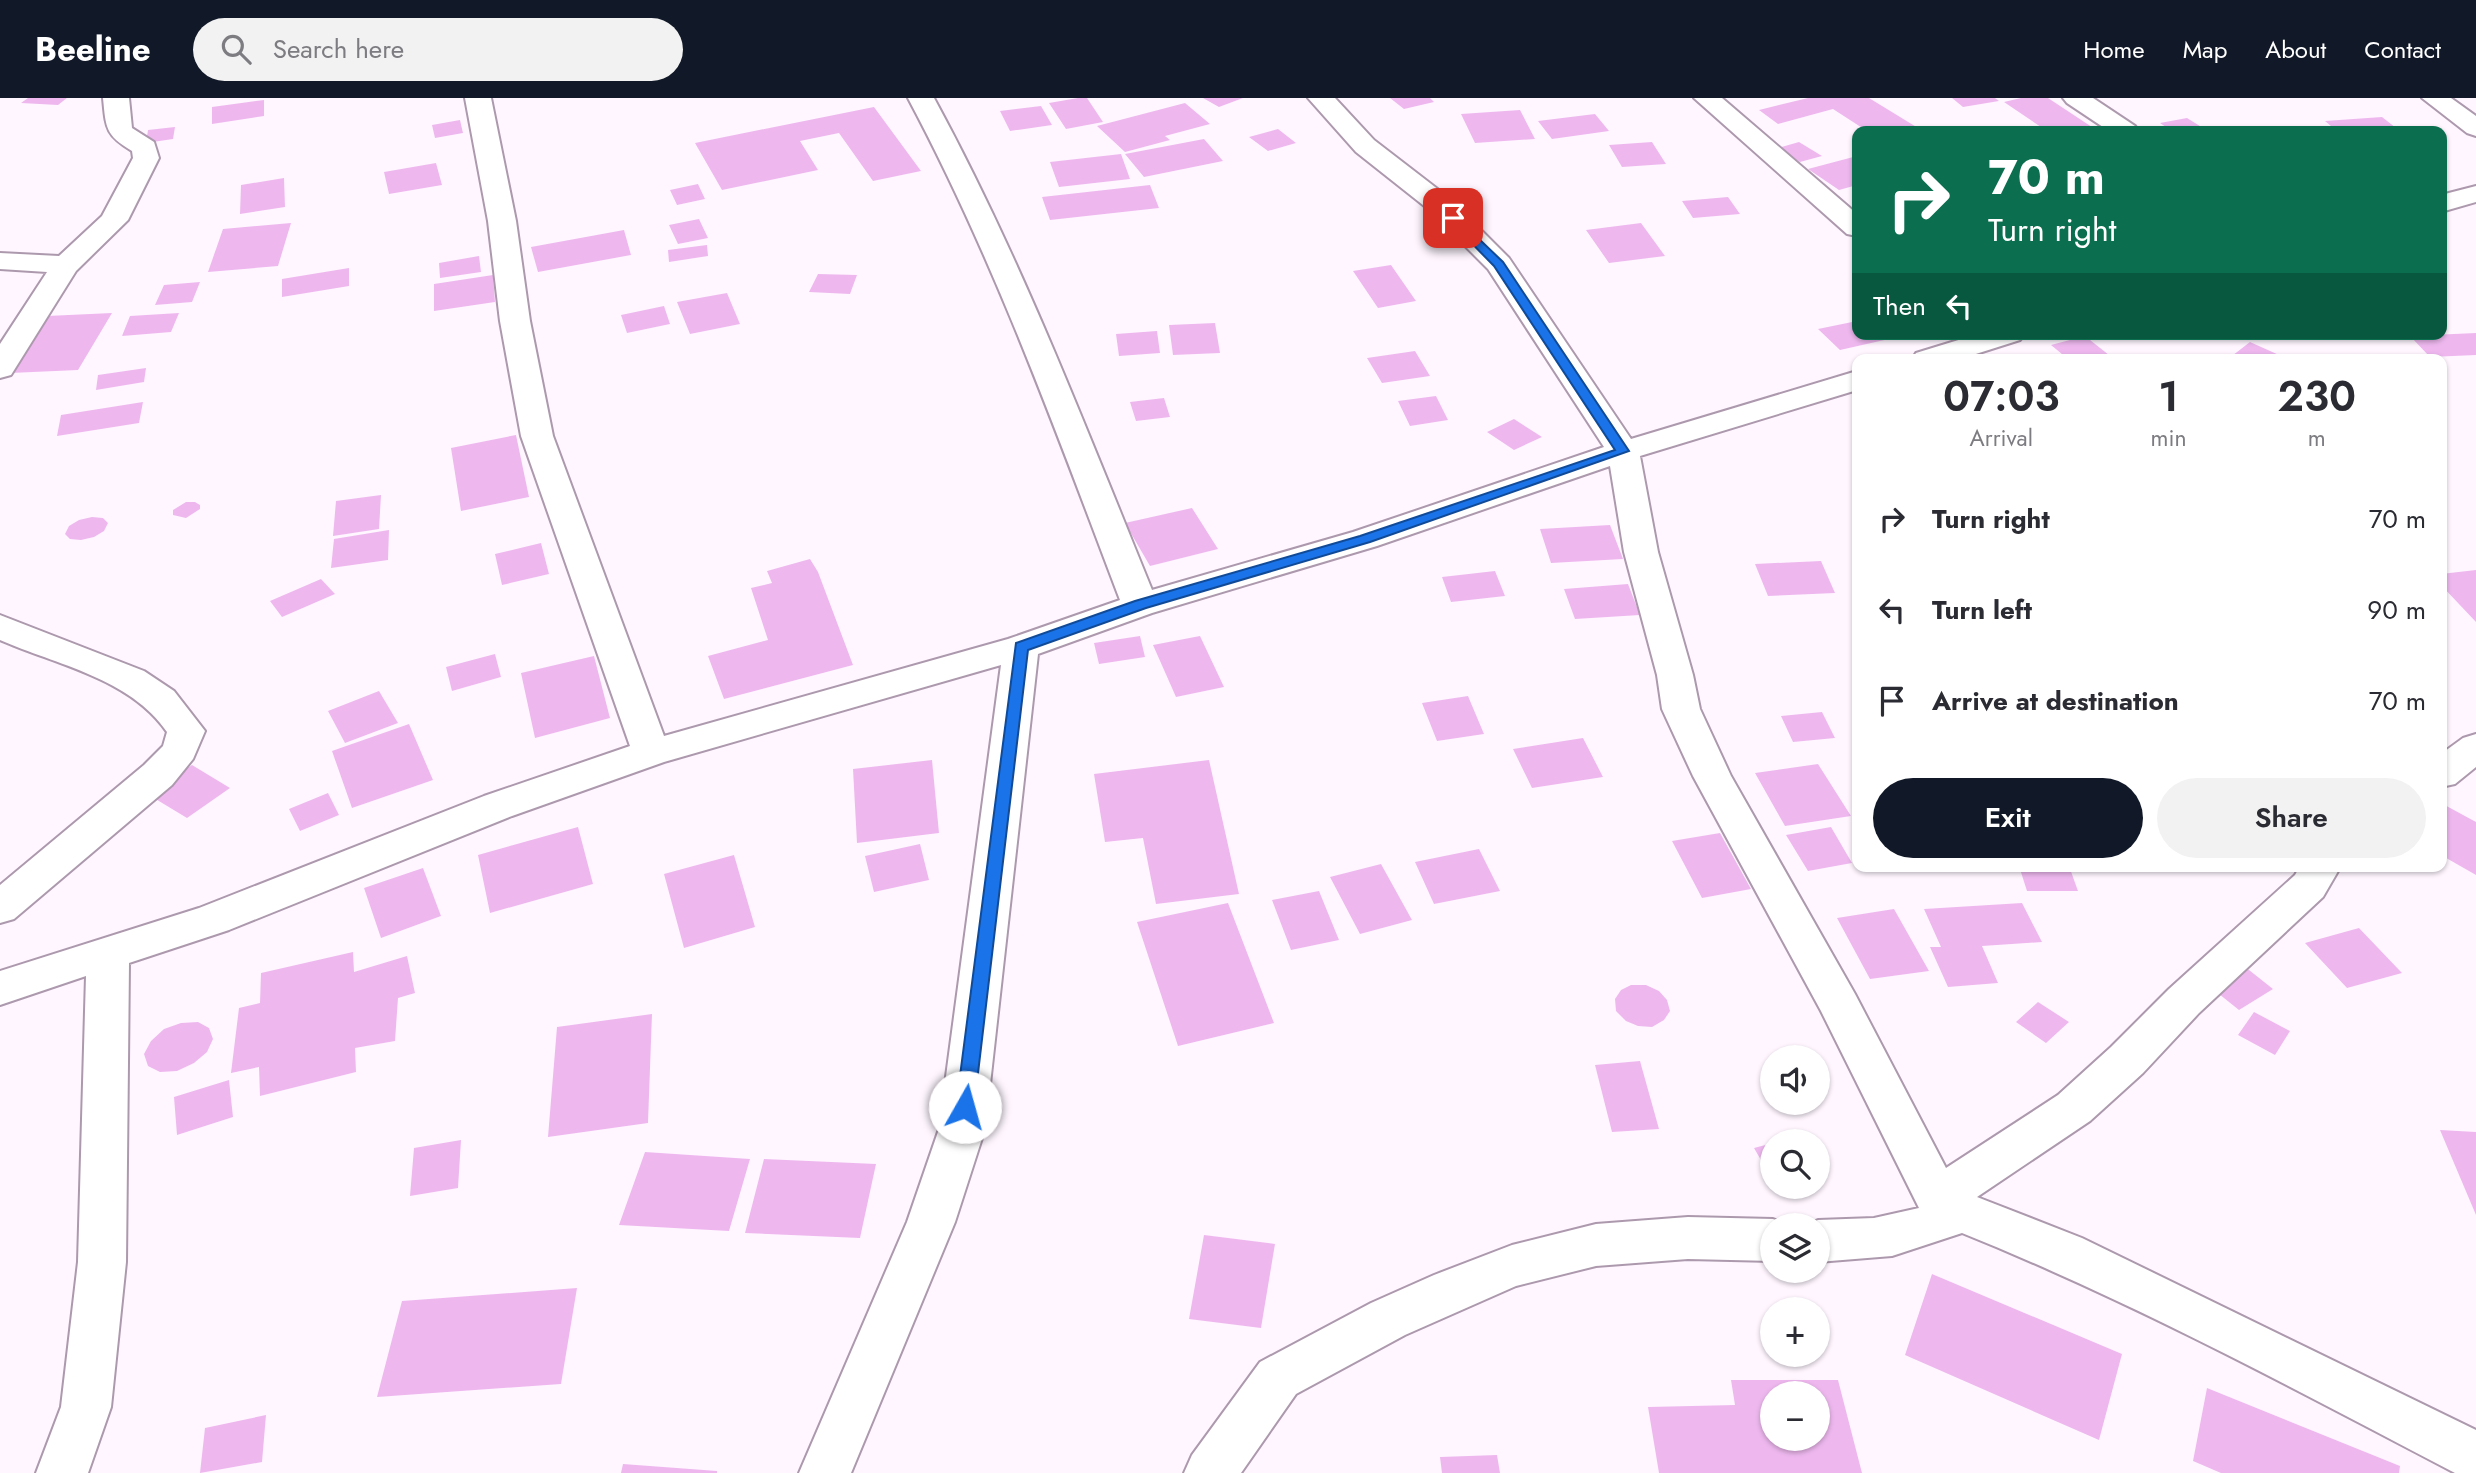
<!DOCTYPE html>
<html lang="en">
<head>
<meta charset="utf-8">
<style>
	:root { --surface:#fff; --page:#f2f2f3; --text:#2b2b33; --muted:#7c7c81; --accent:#111827 }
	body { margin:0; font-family:Jost,sans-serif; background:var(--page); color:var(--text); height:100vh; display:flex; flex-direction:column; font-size:26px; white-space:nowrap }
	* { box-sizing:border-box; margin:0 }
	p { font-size:23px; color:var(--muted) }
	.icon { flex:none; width:38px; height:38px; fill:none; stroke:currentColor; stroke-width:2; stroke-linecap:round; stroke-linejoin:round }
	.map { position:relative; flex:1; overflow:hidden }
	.panel { position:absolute; left:1852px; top:256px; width:595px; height:518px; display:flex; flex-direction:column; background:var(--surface); border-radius:14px; box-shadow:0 2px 5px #0004 }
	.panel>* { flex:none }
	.guide { position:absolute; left:1852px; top:28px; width:595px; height:214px; border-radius:14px; box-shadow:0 2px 5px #0004; background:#0b6e4f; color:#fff; overflow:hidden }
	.fabs { position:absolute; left:1760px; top:947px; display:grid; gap:14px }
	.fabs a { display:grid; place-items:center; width:70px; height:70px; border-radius:50%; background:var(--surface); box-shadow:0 2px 5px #0004; font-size:35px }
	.pin { position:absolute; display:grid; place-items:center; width:60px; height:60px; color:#fff; margin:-30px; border-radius:14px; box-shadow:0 4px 10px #0006 }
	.me { position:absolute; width:77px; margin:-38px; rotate:7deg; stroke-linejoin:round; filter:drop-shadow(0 0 5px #0008) }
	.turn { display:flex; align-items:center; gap:24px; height:147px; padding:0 21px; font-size:32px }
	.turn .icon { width:91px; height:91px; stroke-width:2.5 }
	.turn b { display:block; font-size:49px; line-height:60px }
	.then { display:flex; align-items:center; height:66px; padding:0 21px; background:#0003; gap:14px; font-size:26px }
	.eta { display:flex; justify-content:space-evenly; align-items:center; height:119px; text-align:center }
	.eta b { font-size:42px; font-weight:600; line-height:49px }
	.action { display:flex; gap:14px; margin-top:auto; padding:14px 21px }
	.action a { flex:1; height:80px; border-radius:42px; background:var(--accent); color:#fff; font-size:28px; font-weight:600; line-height:80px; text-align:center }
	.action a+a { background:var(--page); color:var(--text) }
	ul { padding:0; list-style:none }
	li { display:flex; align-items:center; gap:21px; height:91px; padding:0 21px }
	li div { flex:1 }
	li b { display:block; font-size:26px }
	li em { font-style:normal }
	header { display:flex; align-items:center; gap:42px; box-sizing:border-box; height:98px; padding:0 35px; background:var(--accent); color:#fff }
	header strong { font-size:33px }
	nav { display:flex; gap:38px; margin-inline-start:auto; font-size:24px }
	.search { width:490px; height:63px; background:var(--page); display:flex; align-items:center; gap:18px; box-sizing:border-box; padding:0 24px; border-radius:38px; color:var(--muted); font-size:26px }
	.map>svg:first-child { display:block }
	.building { fill:#eeb8ef; fill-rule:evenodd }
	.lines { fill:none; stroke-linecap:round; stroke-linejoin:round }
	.minor-casing { stroke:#ad99ad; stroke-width:4 }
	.minor { fill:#fff; fill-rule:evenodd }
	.route { fill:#1a73e8; stroke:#114b97; stroke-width:2 }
</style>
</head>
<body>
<header>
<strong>Beeline</strong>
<div class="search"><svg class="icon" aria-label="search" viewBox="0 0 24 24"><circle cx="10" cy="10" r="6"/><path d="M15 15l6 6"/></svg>Search here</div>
<nav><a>Home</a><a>Map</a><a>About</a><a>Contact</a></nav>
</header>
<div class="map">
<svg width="2476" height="1375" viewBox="0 0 2476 1375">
	<rect width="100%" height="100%" fill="#fff6ff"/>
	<path class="building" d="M 28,0 L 67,0 L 58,7 L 21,5 Z
		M 1078,0 L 1087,0 L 1103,24 L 1066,31 L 1049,5 Z
		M 1203,0 L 1243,0 L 1219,9 Z
		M 1390,0 L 1430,0 L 1434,4 L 1404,11 Z
		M 1808,0 L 1869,0 L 1923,33 L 1867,33 L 1833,11 L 1778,26 L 1759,12 Z
		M 1952,0 L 1995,0 L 1999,3 L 1963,9 Z
		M 2021,0 L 2048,0 L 2098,33 L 2047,33 L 2004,4 Z
		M 264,2 L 264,18 L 212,26 L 212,9 Z
		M 1185,5 L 1210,26 L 1165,38 L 1170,42 L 1125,54 L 1097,28 Z
		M 1041,8 L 1052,27 L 1010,33 L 1000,13 Z
		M 874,9 L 921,73 L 873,83 L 839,35 L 800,43 L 818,72 L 722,92 L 695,45 Z
		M 1520,12 L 1535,41 L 1475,45 L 1461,16 Z
		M 1595,16 L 1609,33 L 1552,41 L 1538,23 Z
		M 2382,19 L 2400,33 L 2337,33 L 2325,23 Z
		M 2187,20 L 2208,33 L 2172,33 L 2160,25 Z
		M 460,22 L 463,35 L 435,40 L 432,27 Z
		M 175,29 L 173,41 L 146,45 L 148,32 Z
		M 1278,31 L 1296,45 L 1268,53 L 1249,39 Z
		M 1204,41 L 1223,63 L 1144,79 L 1125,56 Z
		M 1652,44 L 1666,66 L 1622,69 L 1609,47 Z
		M 1799,44 L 1822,58 L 1800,64 L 1778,50 Z
		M 1121,56 L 1130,81 L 1059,89 L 1050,64 Z
		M 1857,58 L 1857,87 L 1839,92 L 1808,71 Z
		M 436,65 L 442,87 L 389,96 L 384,74 Z
		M 284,80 L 285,109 L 240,116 L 241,87 Z
		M 698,86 L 705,101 L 677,107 L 670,92 Z
		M 1150,87 L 1159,110 L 1050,122 L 1042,99 Z
		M 1728,99 L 1740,116 L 1693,120 L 1682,103 Z
		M 699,121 L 708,140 L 678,146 L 669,127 Z
		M 291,125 L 278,168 L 208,174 L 223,131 Z
		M 1641,125 L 1665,158 L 1609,165 L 1586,132 Z
		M 624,132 L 631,157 L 538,174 L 531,149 Z
		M 707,147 L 708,158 L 669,164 L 668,152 Z
		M 479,158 L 481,174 L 440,180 L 439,165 Z
		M 1391,167 L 1416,203 L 1378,210 L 1353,173 Z
		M 349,170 L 349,188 L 282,199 L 282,181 Z
		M 818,176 L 857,177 L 850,196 L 809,194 Z
		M 493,177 L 495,204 L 434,213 L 434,186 Z
		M 200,184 L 192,204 L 155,207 L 164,187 Z
		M 727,195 L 740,226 L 690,236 L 677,204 Z
		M 664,208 L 670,226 L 627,235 L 621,217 Z
		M 112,215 L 78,272 L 10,275 L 47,218 Z
		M 179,215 L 171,234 L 122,238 L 130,218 Z
		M 1857,223 L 1857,236 L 1883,236 L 1889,241 L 1840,252 L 1818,231 Z
		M 1215,225 L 1220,255 L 1173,257 L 1169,227 Z
		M 1157,233 L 1160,255 L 1119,258 L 1116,236 Z
		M 2476,235 L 2476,257 L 2430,259 L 2410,238 Z
		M 2085,238 L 2114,261 L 2068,261 L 2051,247 Z
		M 2250,244 L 2288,261 L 2228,261 Z
		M 1415,253 L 1430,278 L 1382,285 L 1367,260 Z
		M 146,270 L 144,284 L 96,292 L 98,277 Z
		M 1436,298 L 1448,322 L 1410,328 L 1398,303 Z
		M 1164,300 L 1170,319 L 1136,323 L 1130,304 Z
		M 143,304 L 139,325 L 57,338 L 61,317 Z
		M 1514,321 L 1542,339 L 1514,352 L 1487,334 Z
		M 516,337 L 529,399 L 461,413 L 451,350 Z
		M 381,397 L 379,431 L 333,438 L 336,403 Z
		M 186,404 L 195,404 L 200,407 L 200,411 L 186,420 L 173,417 L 173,412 Z
		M 1192,410 L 1218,451 L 1150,468 L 1125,425 Z
		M 92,419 L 103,420 L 108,425 L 104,433 L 94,439 L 81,442 L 70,441 L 65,436 L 69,428 L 79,422 Z
		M 1610,427 L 1623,461 L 1551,465 L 1540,431 Z
		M 389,432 L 388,462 L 331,470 L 334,441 Z
		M 541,445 L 549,476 L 502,487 L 495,456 Z
		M 810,461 L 818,474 L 853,567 L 724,601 L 708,558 L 768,542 L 751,490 L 772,485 L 767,473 Z
		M 1821,463 L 1835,495 L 1768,498 L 1755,466 Z
		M 2476,472 L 2476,524 L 2441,487 L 2441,476 Z
		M 1495,473 L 1505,498 L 1451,504 L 1442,479 Z
		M 321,481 L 335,496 L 282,519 L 270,503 Z
		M 1628,486 L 1640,517 L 1575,521 L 1564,491 Z
		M 1140,538 L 1145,559 L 1099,566 L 1094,545 Z
		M 1200,538 L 1224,589 L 1176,599 L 1153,547 Z
		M 495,556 L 501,579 L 452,593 L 446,569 Z
		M 594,558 L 610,620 L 535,640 L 521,575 Z
		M 379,593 L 398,625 L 345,645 L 328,613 Z
		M 1468,598 L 1484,636 L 1437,643 L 1422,605 Z
		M 1822,614 L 1835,640 L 1793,644 L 1781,618 Z
		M 409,626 L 433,682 L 352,710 L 332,653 Z
		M 1583,640 L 1603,679 L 1532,690 L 1513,651 Z
		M 932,662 L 939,735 L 857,745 L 853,671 Z
		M 1209,662 L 1239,796 L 1156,806 L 1143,740 L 1105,744 L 1094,676 Z
		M 1818,666 L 1851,718 L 1785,728 L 1755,675 Z
		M 192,667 L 230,690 L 187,720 L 149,697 Z
		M 328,695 L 339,717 L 300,733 L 289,711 Z
		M 2441,705 L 2476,724 L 2476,777 L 2441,757 Z
		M 578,729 L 593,786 L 490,815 L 478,757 Z
		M 1831,729 L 1852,765 L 1808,773 L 1786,737 Z
		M 1720,735 L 1751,791 L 1702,800 L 1672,743 Z
		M 920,746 L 929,782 L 874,794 L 865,758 Z
		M 1479,751 L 1500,793 L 1434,806 L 1415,764 Z
		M 734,757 L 755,829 L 684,850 L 664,776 Z
		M 1381,766 L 1412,822 L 1360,836 L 1330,779 Z
		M 2019,768 L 2069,768 L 2078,793 L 2027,793 Z
		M 423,770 L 441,818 L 381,840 L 364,790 Z
		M 1319,793 L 1339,842 L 1291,852 L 1272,802 Z
		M 1228,805 L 1274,925 L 1178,948 L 1137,824 Z
		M 2022,805 L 2042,844 L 1982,848 L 1998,885 L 1948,889 L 1930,849 L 1941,849 L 1924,811 Z
		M 1894,811 L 1929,873 L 1870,881 L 1837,820 Z
		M 2359,830 L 2402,875 L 2347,890 L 2305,845 Z
		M 353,854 L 354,874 L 407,858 L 415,895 L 398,900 L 395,943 L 355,950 L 356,974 L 260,998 L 259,969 L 231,975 L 239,910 L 260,905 L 261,875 Z
		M 2244,868 L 2273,891 L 2239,912 L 2209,888 Z
		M 1631,887 L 1646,887 L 1659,893 L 1667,902 L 1670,913 L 1664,922 L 1652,929 L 1638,928 L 1626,923 L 1616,913 L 1615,901 L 1621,892 Z
		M 2038,904 L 2069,924 L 2046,945 L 2016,924 Z
		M 2254,914 L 2290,933 L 2275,957 L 2238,937 Z
		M 652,916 L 648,1025 L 548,1039 L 557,929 Z
		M 198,924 L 209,930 L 213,941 L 207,954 L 194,965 L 177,973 L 160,974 L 148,968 L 144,956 L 151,943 L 164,931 L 181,925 Z
		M 1640,963 L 1659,1031 L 1612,1034 L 1595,967 Z
		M 229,982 L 233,1019 L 177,1037 L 174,999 Z
		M 2440,1032 L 2476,1034 L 2476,1117 Z
		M 461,1042 L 458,1090 L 410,1098 L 414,1050 Z
		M 1773,1045 L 1773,1083 L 1754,1050 Z
		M 645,1054 L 750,1061 L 729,1133 L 619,1127 Z
		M 764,1061 L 876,1066 L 860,1140 L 745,1135 Z
		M 1776,1088 L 1807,1088 L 1807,1089 L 1780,1097 Z
		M 1204,1137 L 1275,1146 L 1261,1230 L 1189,1221 Z
		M 1932,1176 L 2122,1256 L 2099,1342 L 1905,1257 Z
		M 577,1190 L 561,1286 L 377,1299 L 402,1203 Z
		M 1731,1282 L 1838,1282 L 1862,1375 L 1659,1375 L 1648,1309 L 1735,1307 ZM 1773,1295 L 1818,1295 L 1818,1340 L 1773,1340 Z
		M 2207,1290 L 2400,1368 L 2399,1375 L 2221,1375 L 2193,1363 Z
		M 266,1317 L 262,1364 L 200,1375 L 205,1330 Z
		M 1497,1357 L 1500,1375 L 1442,1375 L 1440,1359 Z
		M 623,1366 L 717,1373 L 717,1375 L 621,1375 Z"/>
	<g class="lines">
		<defs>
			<path id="minor" d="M 103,0 L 129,0 L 132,30 L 154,44 L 159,60 L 128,122 L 76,173 L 11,277 L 0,280 L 0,246 L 47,174 L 0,171 L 0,155 L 59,158 L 102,118 L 133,60 L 132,53 C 105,37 106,30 103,0 Z
				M 465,0 L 491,0 L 516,123 L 530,223 L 553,338 L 664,638 L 1008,541 L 1120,502 C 1055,331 994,161 908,0 L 934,0 C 1020,158 1084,325 1152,492 L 1353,434 L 1604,349 L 1488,171 L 1428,111 L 1356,54 L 1308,0 L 1335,0 L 1374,42 L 1448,99 L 1509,160 L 1631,341 L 1857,273 L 1857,292 L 1640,358 L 1658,454 L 1693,577 L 1700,611 L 1731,678 L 1855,896 L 1946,1070 L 2058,997 L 2111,949 L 2169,891 L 2295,777 L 2300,768 L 2341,768 L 2323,799 L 2199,915 L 2143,975 L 2090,1023 L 1977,1099 L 2082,1140 L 2476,1332 L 2476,1375 L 2455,1375 C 2293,1290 2131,1203 1962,1135 L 1892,1158 L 1818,1164 L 1818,1127 L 1805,1127 L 1818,1122 L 1874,1120 L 1919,1110 L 1821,913 L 1693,678 L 1662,611 L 1657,577 L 1624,454 L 1610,368 L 1377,448 L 1152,515 L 1038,556 L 985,1031 L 955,1124 L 851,1375 L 799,1375 L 907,1124 L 939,1031 L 1001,567 L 664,664 L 512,718 L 229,832 L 129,865 L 126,1164 L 111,1309 L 88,1375 L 36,1375 L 61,1309 L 78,1164 L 86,878 L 0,907 L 0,873 L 199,810 L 484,698 L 630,648 L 521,338 L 500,223 L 488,123 Z
				M 1694,0 L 1722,0 L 1857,116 L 1857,138 L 1847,136 Z
				M 2063,0 L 2093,0 L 2135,28 L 2139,33 L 2109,33 L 2067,5 Z
				M 2422,0 L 2451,0 L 2476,18 L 2476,38 L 2467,35 Z
				M 2476,88 L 2476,104 L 2441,114 L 2441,97 Z
				M 1978,236 L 2025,236 L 2020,242 L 1960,261 L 1912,261 L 1916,255 Z
				M 0,517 L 144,573 L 174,593 L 205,633 L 193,661 L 172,687 L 14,821 L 0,825 L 0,787 L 144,667 L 163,648 L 167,634 C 130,580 57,567 0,542 Z
				M 2476,636 L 2476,669 L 2455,686 L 2441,689 L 2441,656 L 2463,640 Z
				M 1688,1119 L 1773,1121 L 1789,1127 L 1773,1127 L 1773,1163 L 1688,1161 L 1596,1168 L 1516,1188 L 1405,1237 L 1296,1296 L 1241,1375 L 1184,1375 L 1192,1357 L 1260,1264 L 1371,1205 L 1434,1177 L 1512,1147 L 1596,1126 Z"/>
		</defs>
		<use href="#minor" class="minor-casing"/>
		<use href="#minor" class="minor"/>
	</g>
	<path class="route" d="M 1453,116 L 1503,164 L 1629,353 L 1370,444 L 1146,510 L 1028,552 L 974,1009 L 972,1014 L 965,1016 L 959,1014 L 956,1009 L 1016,545 L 1135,503 L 1360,438 L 1615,352 L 1494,168 L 1447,120 Z"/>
</svg>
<div class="fabs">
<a><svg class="icon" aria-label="sound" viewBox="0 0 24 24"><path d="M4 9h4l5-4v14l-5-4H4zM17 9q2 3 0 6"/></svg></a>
<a><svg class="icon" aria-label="search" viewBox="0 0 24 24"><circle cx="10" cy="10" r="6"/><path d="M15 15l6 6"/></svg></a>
<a><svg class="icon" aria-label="layers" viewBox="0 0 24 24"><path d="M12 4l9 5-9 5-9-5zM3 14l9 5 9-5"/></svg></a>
<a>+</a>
<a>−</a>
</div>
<div class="pin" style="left:1453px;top:120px;background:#d93025"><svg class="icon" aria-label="arrive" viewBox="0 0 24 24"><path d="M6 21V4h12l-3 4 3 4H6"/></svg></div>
<svg class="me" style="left:965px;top:1009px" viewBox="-20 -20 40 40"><circle r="19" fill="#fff"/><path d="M0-13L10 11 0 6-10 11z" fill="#1a73e8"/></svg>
<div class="guide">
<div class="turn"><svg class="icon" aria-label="right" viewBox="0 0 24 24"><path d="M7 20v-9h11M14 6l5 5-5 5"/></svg><div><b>70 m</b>Turn right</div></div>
<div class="then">Then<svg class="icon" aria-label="left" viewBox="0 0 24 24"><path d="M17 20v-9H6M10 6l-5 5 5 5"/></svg></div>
</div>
<section class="panel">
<div class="eta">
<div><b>07:03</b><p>Arrival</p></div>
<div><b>1</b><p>min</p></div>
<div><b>230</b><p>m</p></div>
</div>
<ul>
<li><svg class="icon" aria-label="right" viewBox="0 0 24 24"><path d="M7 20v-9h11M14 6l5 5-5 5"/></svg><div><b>Turn right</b></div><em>70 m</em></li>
<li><svg class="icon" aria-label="left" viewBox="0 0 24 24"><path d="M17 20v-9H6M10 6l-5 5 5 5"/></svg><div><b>Turn left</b></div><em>90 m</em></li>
<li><svg class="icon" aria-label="arrive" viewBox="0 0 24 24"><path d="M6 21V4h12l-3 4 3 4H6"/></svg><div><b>Arrive at destination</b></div><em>70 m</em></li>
</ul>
<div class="action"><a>Exit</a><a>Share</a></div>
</section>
</div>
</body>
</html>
